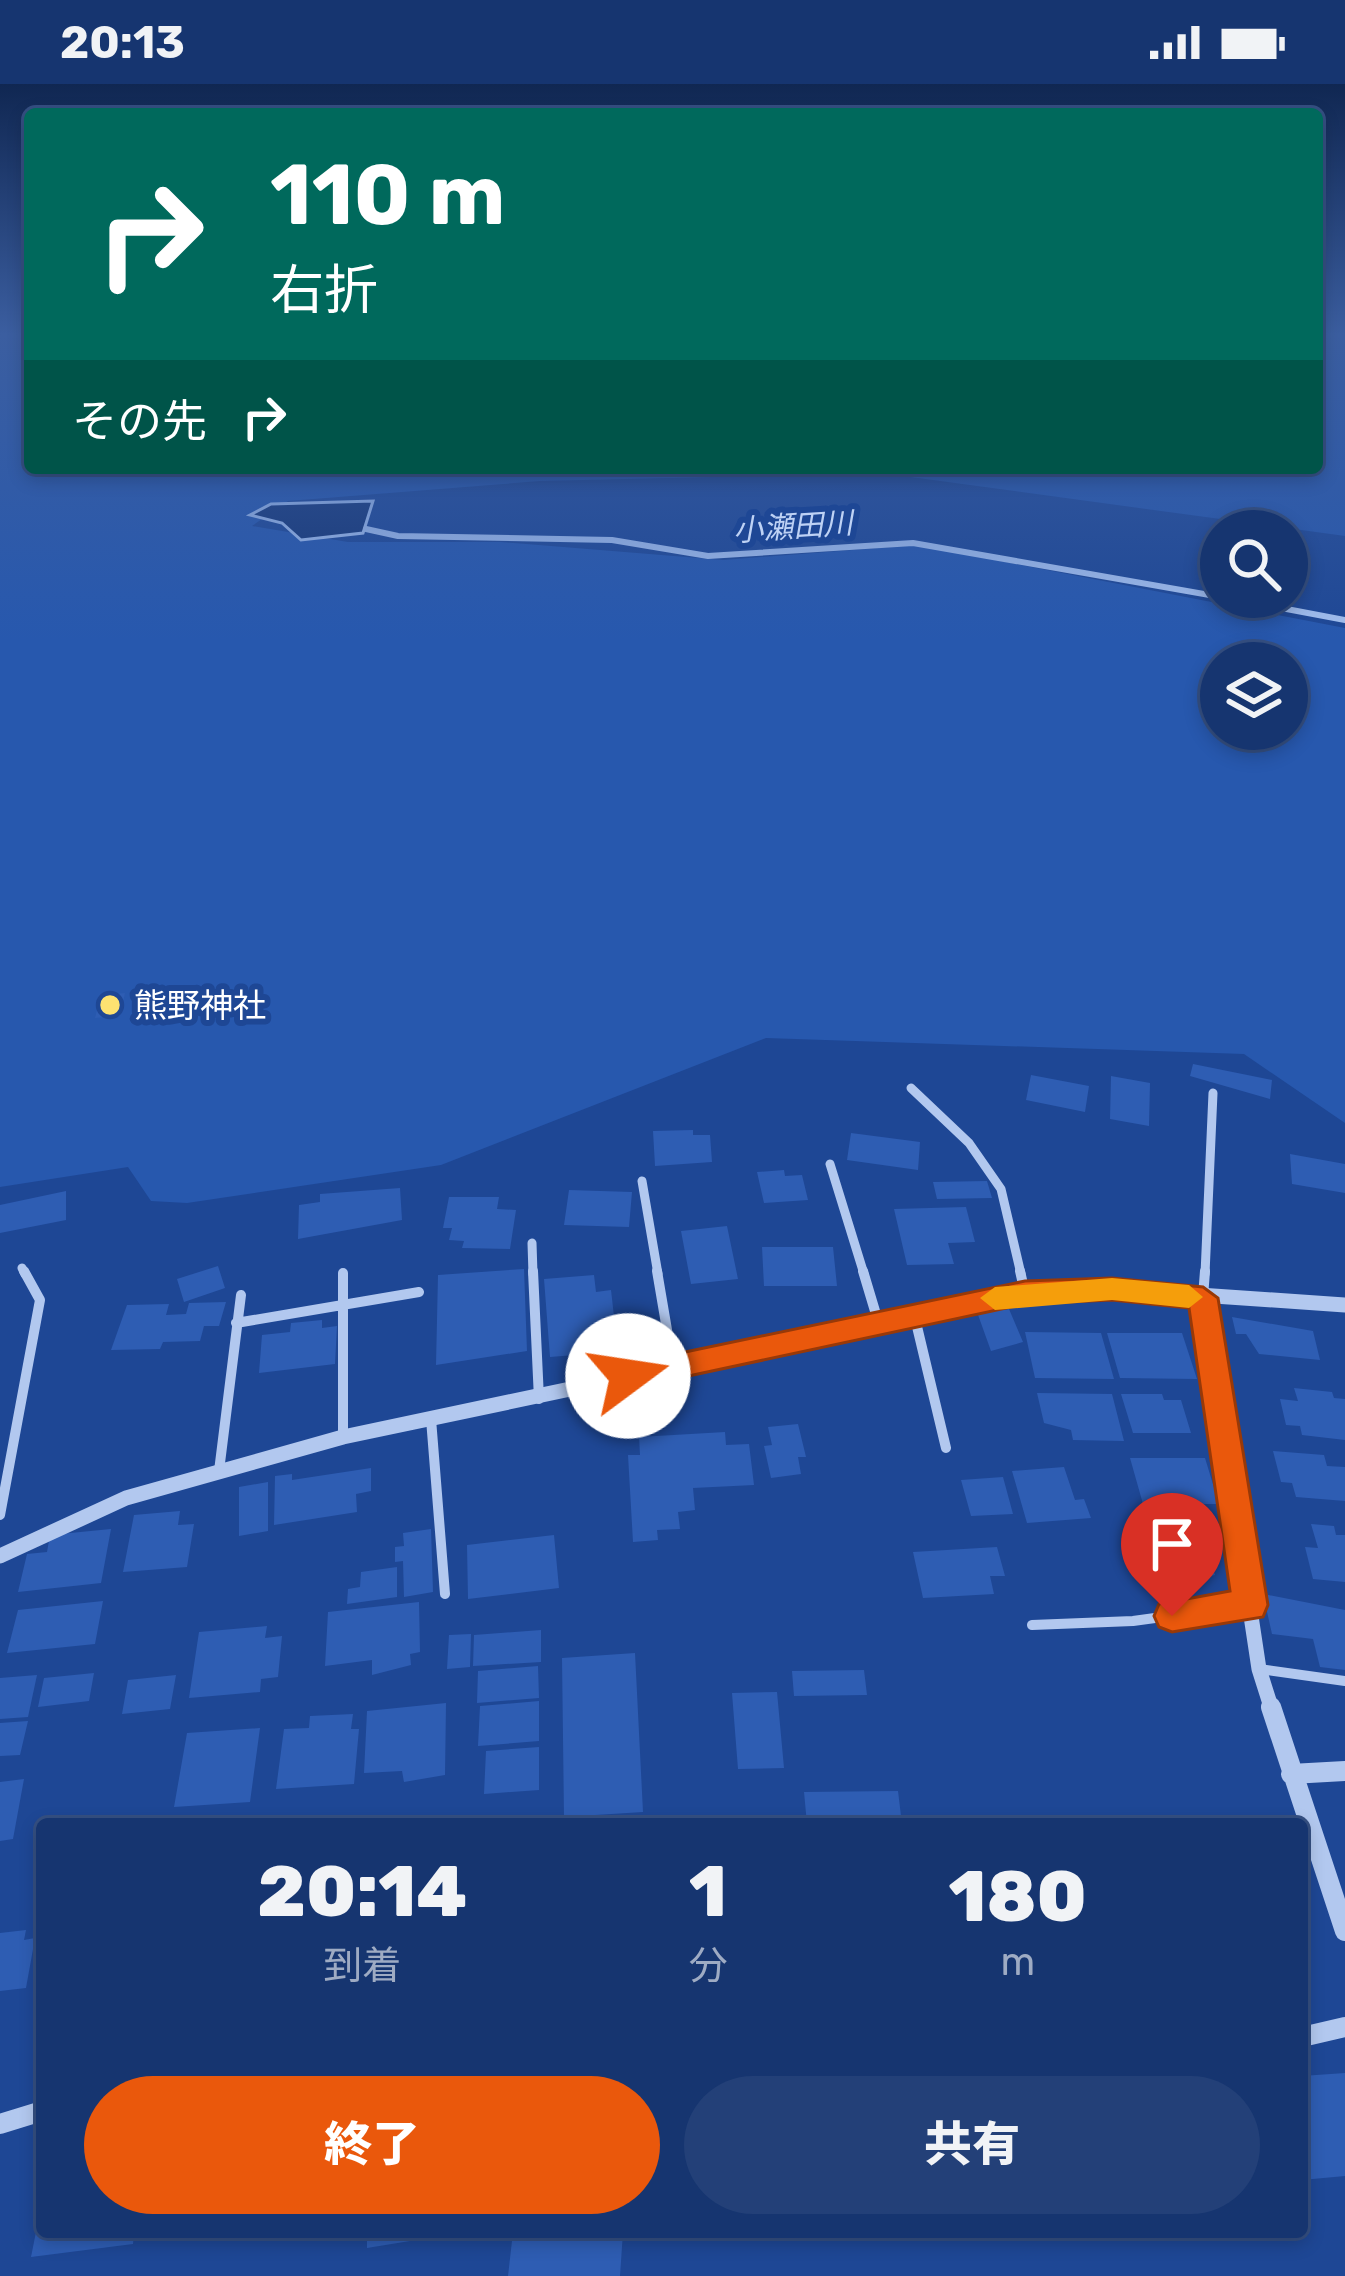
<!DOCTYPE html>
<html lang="ja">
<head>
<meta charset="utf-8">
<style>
	:root { --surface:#163570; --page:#234078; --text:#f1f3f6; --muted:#9eabc3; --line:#355083; --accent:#ea580c }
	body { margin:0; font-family:Rubik,"Noto Sans JP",sans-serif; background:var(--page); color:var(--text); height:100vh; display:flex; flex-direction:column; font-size:45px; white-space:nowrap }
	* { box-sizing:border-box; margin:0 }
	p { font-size:39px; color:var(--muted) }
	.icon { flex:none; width:66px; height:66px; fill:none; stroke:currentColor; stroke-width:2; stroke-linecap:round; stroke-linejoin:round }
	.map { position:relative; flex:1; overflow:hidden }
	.panel { position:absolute; left:36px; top:1734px; width:1272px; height:420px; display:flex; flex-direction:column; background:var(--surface); border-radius:12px; box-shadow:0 6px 18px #0003,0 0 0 3px var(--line) }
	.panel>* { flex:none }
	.banner { position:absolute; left:24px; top:24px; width:1299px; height:366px; border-radius:12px; box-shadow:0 6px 18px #0003,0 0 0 3px var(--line); background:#00695c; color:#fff; overflow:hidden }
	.buttons { position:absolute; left:1200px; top:426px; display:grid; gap:24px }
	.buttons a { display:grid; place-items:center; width:108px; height:108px; border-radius:50%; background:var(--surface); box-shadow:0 6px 18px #0003,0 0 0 3px var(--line); font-size:60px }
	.pin { position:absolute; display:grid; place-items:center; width:102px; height:102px; color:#fff; margin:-123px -51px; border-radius:50% 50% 50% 0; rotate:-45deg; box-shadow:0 0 12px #0007 }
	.pin .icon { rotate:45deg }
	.me { position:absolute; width:132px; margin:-66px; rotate:76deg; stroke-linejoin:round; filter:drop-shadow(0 0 9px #0008) }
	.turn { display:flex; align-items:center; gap:42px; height:252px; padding:0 48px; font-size:54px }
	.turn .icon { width:156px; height:156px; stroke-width:2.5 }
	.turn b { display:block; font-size:84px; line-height:102px }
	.then { display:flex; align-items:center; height:114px; padding:0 48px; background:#0003; gap:24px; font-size:45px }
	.eta { display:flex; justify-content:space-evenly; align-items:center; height:204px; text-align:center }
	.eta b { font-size:72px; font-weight:800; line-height:84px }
	.primary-button { display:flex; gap:24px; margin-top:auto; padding:24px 48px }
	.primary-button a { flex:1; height:138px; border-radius:72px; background:var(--accent); color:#fff; font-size:48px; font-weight:800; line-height:138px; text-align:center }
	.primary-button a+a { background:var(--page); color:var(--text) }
	.status { display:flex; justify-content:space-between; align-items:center; height:84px; padding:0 60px; background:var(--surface); direction:ltr }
	.status svg { height:33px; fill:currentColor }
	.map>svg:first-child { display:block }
	.green { fill:#2758ae; fill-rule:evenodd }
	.water { fill:#153574; stroke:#a5c1f0; stroke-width:3 }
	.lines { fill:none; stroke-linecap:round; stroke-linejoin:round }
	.stream { stroke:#a5c1f0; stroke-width:6 }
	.building { fill:#2e5db3 }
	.lane-far1 { stroke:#b2c8ef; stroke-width:9 }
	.lane { stroke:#b2c8ef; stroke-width:10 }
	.street-far1 { stroke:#b2c8ef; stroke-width:15 }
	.street { stroke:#b2c8ef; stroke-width:20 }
	.route { fill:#ea580c; stroke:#983908; stroke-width:3 }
	.slow { fill:#f59e0b }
	.poi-dot { fill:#fde271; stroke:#1e4795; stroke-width:4.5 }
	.labels { text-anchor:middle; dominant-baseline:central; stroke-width:12; stroke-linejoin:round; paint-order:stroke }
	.far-water-label { font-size:30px; font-style:italic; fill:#bed2f5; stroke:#1e4795 }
	.poi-label { font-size:33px; fill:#fff; stroke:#1e4795; text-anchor:start }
</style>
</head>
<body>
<div class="status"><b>20:13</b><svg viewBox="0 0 49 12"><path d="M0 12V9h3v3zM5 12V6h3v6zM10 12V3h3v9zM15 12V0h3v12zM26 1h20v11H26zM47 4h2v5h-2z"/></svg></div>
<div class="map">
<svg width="1345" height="2192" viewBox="0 0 1345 2192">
	<rect width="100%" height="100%" fill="#1e4795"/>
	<path class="green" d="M 0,250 L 30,250 L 30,384 L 730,384 L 712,393 L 540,397 L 288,417 L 252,442 L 348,458 L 501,458 L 723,476 L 918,461 L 1345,544 L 1345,1039 L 1244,970 L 766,954 L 441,1081 L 187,1119 L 151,1117 L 128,1083 L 0,1103 ZM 1221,579 L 1287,579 L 1287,645 L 1221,645 Z
		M 1317,250 L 1345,250 L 1345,452 L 844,384 L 1317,384 Z"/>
	<path class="water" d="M 373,417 L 363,449 L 301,456 L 282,439 L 250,431 L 271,420 Z"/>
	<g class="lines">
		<path class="stream" d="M 366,445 L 398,452 L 612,456 L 708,472 L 913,459 L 1221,513
			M 1223,513 L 1345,536"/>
	</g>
	<path class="building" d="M 125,909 L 120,932 L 95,934 L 101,911 Z
		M 1193,980 L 1272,996 L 1270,1015 L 1190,992 Z
		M 1031,991 L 1089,1002 L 1085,1028 L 1026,1016 Z
		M 1111,992 L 1150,999 L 1149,1042 L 1110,1035 Z
		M 693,1046 L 693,1051 L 710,1051 L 712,1078 L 655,1082 L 653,1047 Z
		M 851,1049 L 920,1058 L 918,1086 L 847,1076 Z
		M 1290,1070 L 1345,1080 L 1345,1109 L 1292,1100 Z
		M 784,1086 L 785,1092 L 802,1091 L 808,1116 L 764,1119 L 757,1088 Z
		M 987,1097 L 992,1114 L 937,1115 L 933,1098 Z
		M 400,1104 L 402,1136 L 298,1155 L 299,1121 L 320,1118 L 320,1110 Z
		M 569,1106 L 632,1108 L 629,1143 L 564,1141 Z
		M 66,1107 L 66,1136 L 0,1149 L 0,1121 Z
		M 449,1113 L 499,1113 L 497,1125 L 516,1126 L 510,1165 L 462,1164 L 464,1157 L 449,1156 L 452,1144 L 443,1144 Z
		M 966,1123 L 975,1158 L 948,1159 L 954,1180 L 907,1181 L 894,1125 Z
		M 727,1142 L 738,1195 L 691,1200 L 681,1147 Z
		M 762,1163 L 833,1163 L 837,1202 L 764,1202 Z
		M 218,1182 L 225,1204 L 184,1218 L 177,1195 Z
		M 524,1185 L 527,1267 L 436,1281 L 438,1191 Z
		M 594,1191 L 596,1208 L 611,1206 L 616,1250 L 599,1251 L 600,1269 L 550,1273 L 544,1195 Z
		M 226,1218 L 219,1242 L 204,1242 L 200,1257 L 163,1258 L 160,1265 L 111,1266 L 127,1221 L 169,1220 L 166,1231 L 186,1230 L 189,1219 Z
		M 1009,1225 L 1023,1258 L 991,1267 L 977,1228 Z
		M 1232,1233 L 1313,1247 L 1320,1276 L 1259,1270 L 1246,1250 L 1236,1250 Z
		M 322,1236 L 322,1244 L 337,1242 L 335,1280 L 259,1289 L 262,1251 L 290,1248 L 291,1239 Z
		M 1025,1248 L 1101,1249 L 1114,1295 L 1035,1294 Z
		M 1107,1249 L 1182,1249 L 1197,1295 L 1120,1294 Z
		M 1294,1304 L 1332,1308 L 1334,1314 L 1345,1315 L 1345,1356 L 1302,1351 L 1300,1342 L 1286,1341 L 1280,1315 L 1298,1317 Z
		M 1037,1309 L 1112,1310 L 1124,1357 L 1073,1356 L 1071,1346 L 1044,1339 Z
		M 1121,1310 L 1162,1310 L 1164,1316 L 1181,1316 L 1191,1349 L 1133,1349 Z
		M 798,1340 L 806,1373 L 798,1373 L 801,1390 L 771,1394 L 764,1362 L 772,1361 L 768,1343 Z
		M 725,1348 L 726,1361 L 749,1360 L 754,1401 L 693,1404 L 695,1426 L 678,1428 L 680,1445 L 657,1446 L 658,1456 L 633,1458 L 628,1371 L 640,1371 L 639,1353 Z
		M 1273,1367 L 1324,1371 L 1327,1382 L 1345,1383 L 1345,1417 L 1296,1413 L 1292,1399 L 1281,1398 Z
		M 1130,1374 L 1205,1374 L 1219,1420 L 1143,1420 Z
		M 1064,1383 L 1075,1416 L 1084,1415 L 1091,1434 L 1027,1439 L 1012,1387 Z
		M 371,1384 L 371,1407 L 356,1410 L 357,1428 L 274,1441 L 275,1392 L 292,1390 L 292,1396 Z
		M 1003,1393 L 1013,1430 L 971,1432 L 961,1396 Z
		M 268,1398 L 268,1447 L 239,1452 L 239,1403 Z
		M 180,1427 L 178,1441 L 194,1440 L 187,1483 L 123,1488 L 134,1431 Z
		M 1311,1440 L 1334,1442 L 1336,1451 L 1345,1451 L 1345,1498 L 1313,1495 L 1305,1463 L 1318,1464 Z
		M 111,1445 L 101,1499 L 18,1508 L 27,1470 L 47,1468 L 50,1451 Z
		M 431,1445 L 433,1508 L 404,1513 L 403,1477 L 395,1478 L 395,1463 L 404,1462 L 403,1449 Z
		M 554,1451 L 559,1504 L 468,1515 L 467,1461 Z
		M 1200,1453 L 1215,1491 L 1176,1500 L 1180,1509 L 1155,1511 L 1152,1501 L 1142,1502 L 1126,1457 Z
		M 997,1463 L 1005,1492 L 990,1492 L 994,1510 L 923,1514 L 913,1468 Z
		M 397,1483 L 397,1513 L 347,1520 L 348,1505 L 360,1503 L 361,1488 Z
		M 1263,1510 L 1345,1526 L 1345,1586 L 1320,1583 L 1313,1555 L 1272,1550 Z
		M 103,1517 L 95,1560 L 7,1569 L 18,1526 Z
		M 419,1518 L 420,1568 L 410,1570 L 411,1581 L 372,1591 L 372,1576 L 325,1582 L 328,1528 Z
		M 267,1542 L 265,1554 L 282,1552 L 278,1593 L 261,1595 L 260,1608 L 189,1614 L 199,1548 Z
		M 541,1546 L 541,1578 L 473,1582 L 474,1551 Z
		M 471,1550 L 470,1583 L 447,1585 L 449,1551 Z
		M 635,1569 L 643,1728 L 564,1733 L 562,1574 Z
		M 538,1582 L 539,1614 L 477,1619 L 478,1587 Z
		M 864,1586 L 867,1611 L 794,1612 L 792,1587 Z
		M 94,1589 L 89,1617 L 38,1623 L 44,1594 Z
		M 37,1591 L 28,1633 L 0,1635 L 0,1594 Z
		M 176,1591 L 170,1625 L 122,1630 L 128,1596 Z
		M 777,1608 L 784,1684 L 738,1685 L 732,1609 Z
		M 539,1617 L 539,1657 L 478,1662 L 480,1622 Z
		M 446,1619 L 445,1691 L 404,1698 L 402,1687 L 364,1689 L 367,1627 Z
		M 353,1630 L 351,1645 L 359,1645 L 354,1700 L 276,1705 L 284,1645 L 309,1644 L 310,1632 Z
		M 28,1637 L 20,1671 L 0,1672 L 0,1639 Z
		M 260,1644 L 250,1718 L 174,1723 L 187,1649 Z
		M 539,1663 L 539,1706 L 484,1710 L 486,1667 Z
		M 24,1695 L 13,1755 L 0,1757 L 0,1698 Z
		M 898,1707 L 902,1740 L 807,1740 L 804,1708 Z
		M 26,1846 L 24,1856 L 35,1854 L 26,1904 L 0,1907 L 0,1849 Z
		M 1345,1989 L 1345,2092 L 1302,2096 L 1302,1992 Z
		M 40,2128 L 42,2148 L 134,2148 L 133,2160 L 31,2173 Z
		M 367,2148 L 410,2148 L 410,2157 L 367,2164 Z
		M 513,2148 L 623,2148 L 620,2192 L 508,2192 Z"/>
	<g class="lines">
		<path class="lane-far1" d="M 911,1004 L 969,1059 L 1001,1105 L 1021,1190
			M 830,1080 L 864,1190
			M 642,1097 L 658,1190
			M 532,1159 L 533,1190
			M 22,1184 L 25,1190
			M 1205,1190 L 1213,1009"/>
		<path class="lane" d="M 533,1187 L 539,1315
			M 657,1187 L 673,1281
			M 863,1187 L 878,1237
			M 1020,1187 L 1025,1209
			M 343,1189 L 343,1353
			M 1203,1213 L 1205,1187
			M 914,1230 L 946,1364
			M 236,1239 L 419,1208
			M 431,1335 L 445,1510
			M 219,1387 L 241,1211
			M 0,1431 L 40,1216 L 24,1187
			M 1032,1541 L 1133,1537 L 1250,1521
			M 1259,1585 L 1345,1597"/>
		<path class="street-far1" d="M 1203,1214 L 1259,1585 L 1272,1626
			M 0,1472 L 126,1414 L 343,1353 L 1025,1209 L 1112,1205 L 1345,1221"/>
		<path class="street" d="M 1271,1623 L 1345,1847
			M 1291,1690 L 1345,1687
			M 1302,1953 L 1345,1943
			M 0,2040 L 42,2027"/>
	</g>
	<linearGradient id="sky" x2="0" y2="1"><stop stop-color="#102752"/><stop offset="0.45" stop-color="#3b5ea0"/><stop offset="1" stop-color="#3b5ea0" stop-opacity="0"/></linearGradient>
	<rect width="1345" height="557" fill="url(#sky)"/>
	<path class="route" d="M 1112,1194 L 1203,1203 L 1218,1214 L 1268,1521 L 1263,1533 L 1172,1548 L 1159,1543 L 1154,1532 L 1159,1520 L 1230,1507 L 1189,1224 L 1112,1216 L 1025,1220 L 628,1305 L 613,1292 L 628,1280 L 1025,1197 Z"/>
	<path class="slow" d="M 1112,1194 L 1189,1201 L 1203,1213 L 1189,1224 L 1112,1216 L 995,1226 L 980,1214 L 995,1203 Z"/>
	<circle class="poi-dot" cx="110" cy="921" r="12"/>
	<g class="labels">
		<g class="far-water-label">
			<text transform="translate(793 443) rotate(-4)">小瀬田川</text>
		</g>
		<g class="poi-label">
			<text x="134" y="921">熊野神社</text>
		</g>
	</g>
</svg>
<div class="buttons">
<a><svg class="icon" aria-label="search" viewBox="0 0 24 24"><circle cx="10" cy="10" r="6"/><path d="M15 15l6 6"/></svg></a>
<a><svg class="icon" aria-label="layers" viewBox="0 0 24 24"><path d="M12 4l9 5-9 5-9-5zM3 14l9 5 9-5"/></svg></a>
</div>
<div class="pin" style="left:1172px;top:1532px;background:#d93025"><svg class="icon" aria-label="arrive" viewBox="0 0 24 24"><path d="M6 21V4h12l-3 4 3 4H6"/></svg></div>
<svg class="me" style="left:628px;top:1292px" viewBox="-20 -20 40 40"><circle r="19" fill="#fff"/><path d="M0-13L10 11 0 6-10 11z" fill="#ea580c"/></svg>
<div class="banner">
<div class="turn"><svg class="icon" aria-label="right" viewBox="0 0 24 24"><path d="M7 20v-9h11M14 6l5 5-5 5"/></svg><div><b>110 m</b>右折</div></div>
<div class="then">その先<svg class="icon" aria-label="right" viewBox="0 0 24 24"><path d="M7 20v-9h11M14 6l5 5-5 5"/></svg></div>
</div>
<section class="panel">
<div class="eta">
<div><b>20:14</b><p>到着</p></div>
<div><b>1</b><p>分</p></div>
<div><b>180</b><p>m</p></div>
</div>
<div class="primary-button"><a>終了</a><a>共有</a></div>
</section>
</div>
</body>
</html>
